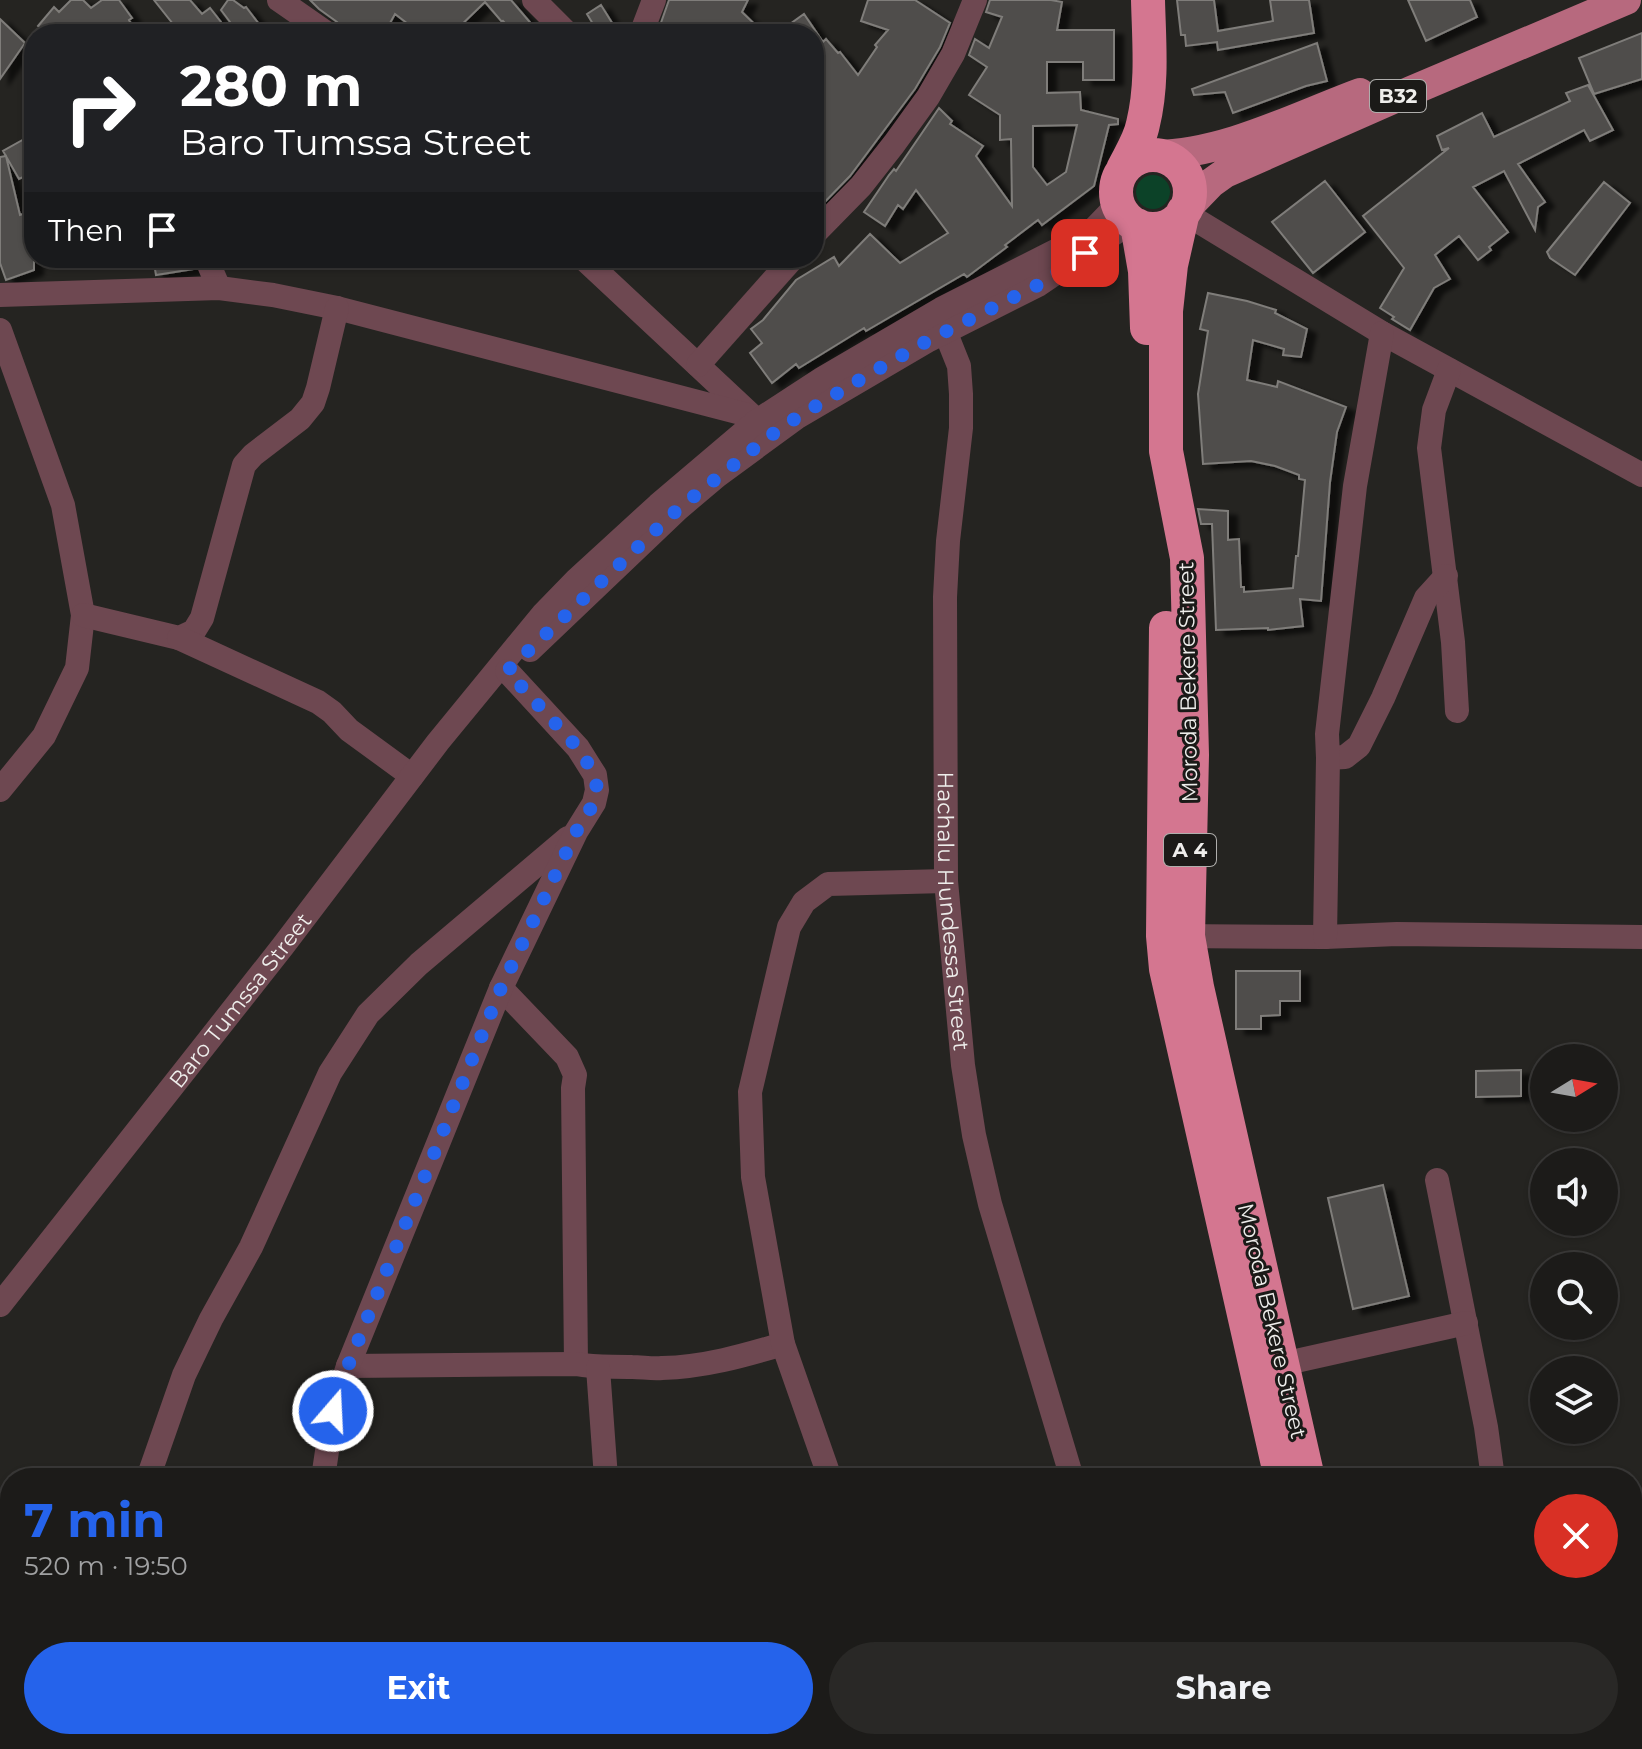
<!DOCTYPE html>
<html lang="en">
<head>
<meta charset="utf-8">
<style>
	:root { --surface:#1c1b19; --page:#292826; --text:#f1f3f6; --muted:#a0a1a2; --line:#3a3938; --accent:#2563eb }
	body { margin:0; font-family:Montserrat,sans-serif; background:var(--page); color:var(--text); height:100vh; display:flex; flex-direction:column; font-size:30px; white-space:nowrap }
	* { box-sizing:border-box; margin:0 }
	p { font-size:26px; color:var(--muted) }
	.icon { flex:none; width:44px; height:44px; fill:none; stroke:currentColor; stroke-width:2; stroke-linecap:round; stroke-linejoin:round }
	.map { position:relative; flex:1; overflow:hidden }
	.side { position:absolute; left:0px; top:1468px; width:1642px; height:282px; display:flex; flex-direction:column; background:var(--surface); border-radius:32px 32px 0 0; box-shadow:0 2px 6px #0004,0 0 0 2px var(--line) }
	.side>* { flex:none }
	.banner { position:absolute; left:24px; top:24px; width:800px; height:244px; border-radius:32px; box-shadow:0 2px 6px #0004,0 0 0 2px var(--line); background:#202124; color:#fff; overflow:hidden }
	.needle { width:52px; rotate:79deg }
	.controls { position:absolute; left:1530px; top:1044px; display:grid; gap:16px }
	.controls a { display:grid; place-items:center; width:88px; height:88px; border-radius:50%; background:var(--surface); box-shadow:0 2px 6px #0004,0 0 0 2px var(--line); font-size:40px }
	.pin { position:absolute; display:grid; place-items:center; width:68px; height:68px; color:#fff; margin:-34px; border-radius:16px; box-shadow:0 4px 12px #0006 }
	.me { position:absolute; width:88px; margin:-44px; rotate:19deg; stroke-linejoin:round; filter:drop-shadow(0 0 6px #0008) }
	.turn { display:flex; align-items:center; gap:28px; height:168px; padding:0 24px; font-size:36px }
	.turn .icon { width:104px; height:104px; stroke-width:2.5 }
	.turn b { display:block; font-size:56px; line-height:68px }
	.then { display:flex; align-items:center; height:76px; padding:0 24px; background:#0003; gap:16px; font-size:30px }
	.round { display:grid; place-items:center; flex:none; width:84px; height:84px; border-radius:42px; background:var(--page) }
	.summary { display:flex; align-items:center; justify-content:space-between; height:136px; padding:0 24px }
	h1 { font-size:48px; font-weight:700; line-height:60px; color:var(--accent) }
	.cta { display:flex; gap:16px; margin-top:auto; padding:16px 24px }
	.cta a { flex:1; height:92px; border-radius:48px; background:var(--accent); color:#fff; font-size:32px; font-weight:700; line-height:92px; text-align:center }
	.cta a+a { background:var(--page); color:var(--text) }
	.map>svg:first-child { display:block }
	.green { fill:#0c4228 }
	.building { fill:#4f4d4b; stroke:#7f7d7a; stroke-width:2; fill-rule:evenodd; filter:url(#shadow) }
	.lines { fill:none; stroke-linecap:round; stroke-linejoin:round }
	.minor { stroke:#6e4851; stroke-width:24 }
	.major { stroke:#b7697e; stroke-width:30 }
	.highway { stroke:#d47690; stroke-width:34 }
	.route { stroke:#2563eb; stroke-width:14; stroke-dasharray:0 25.2 }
	.labels { text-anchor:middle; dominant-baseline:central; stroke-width:6; stroke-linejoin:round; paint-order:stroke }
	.shield { fill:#1b1a18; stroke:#afaeac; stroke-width:2 }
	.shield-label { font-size:20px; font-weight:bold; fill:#eeedeb }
	.street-label { font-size:22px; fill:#eeedeb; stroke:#1b1a18 }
</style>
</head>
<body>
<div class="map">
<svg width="1642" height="1749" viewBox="0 0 1642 1749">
	<defs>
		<filter id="shadow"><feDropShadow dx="9" dy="5" stdDeviation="2" flood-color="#0009"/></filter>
	</defs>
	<rect width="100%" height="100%" fill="#252421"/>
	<path class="green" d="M1136 192a17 17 0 1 1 34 0a17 17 0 1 1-34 0Z"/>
	<path class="building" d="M 71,0 L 83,0 L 91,8 L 102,0 L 119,0 L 132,18 L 129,20 L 137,34 L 47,34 L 38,26 L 54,7 L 59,12 Z
		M 154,0 L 190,0 L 202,14 L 210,8 L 221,22 L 205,34 L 181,34 Z
		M 228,0 L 233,0 L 244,8 L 246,7 L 259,24 L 245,34 L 239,34 L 221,10 Z
		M 310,0 L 511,0 L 540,34 L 515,34 L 503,21 L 502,22 L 485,2 L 452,34 L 421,34 L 395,14 L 384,34 L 343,34 L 341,27 L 337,22 L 319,9 Z
		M 669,0 L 748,0 L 742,12 L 765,34 L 657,34 Z
		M 868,0 L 915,0 L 950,23 L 940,47 L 915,89 L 850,176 L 814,213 L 814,169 L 824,156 L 814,143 L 814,34 L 776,34 L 804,14 L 823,42 L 826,39 L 838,53 L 840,52 L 858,75 L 877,47 L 875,45 L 888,30 L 861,21 Z
		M 990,0 L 1051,0 L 1062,2 L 1057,30 L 1114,30 L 1114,80 L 1083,80 L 1083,62 L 1047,62 L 1047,93 L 1080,92 L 1081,110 L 1118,119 L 1118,124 L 1109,125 L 1094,186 L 1042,225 L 1038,220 L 1005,245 L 1007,247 L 967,277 L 964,274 L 866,331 L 864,328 L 799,368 L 796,364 L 772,383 L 750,353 L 762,343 L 751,329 L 763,320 L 796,280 L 834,257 L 839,266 L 870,234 L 900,263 L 948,233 L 916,190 L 903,209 L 898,205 L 885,226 L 864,212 L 889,175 L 894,169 L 896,171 L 939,108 L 952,121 L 950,124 L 983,146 L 976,156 L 1012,206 L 1011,139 L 1000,140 L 1000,115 L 969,95 L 987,67 L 969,55 L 975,39 L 989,48 L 1002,17 L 986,12 ZM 1077,125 L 1066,172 L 1047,185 L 1033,167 L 1033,126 Z
		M 1177,0 L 1214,0 L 1218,31 L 1273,21 L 1270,0 L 1309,0 L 1314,33 L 1218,50 L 1217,42 L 1186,46 L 1185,35 L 1181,35 Z
		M 1408,0 L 1470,0 L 1477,17 L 1426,41 Z
		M 601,5 L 619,34 L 599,34 L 587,14 Z
		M 0,19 L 25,43 L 0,79 Z
		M 1642,33 L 1642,79 L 1594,94 L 1579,58 Z
		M 1317,43 L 1327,81 L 1306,86 L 1233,113 L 1225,92 L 1194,95 L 1192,89 Z
		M 1588,85 L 1613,130 L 1590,141 L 1584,130 L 1518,164 L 1545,202 L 1538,207 L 1535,230 L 1504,171 L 1473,187 L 1508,232 L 1489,247 L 1491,250 L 1478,260 L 1459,236 L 1435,255 L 1450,279 L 1434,288 L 1410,330 L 1392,319 L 1394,317 L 1380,308 L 1404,268 L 1363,216 L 1449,148 L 1442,150 L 1437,136 L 1482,113 L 1494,137 L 1570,101 L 1566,93 Z
		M 26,138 L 34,152 L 34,172 L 19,179 L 3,151 Z
		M 6,156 L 20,215 L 26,213 L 34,236 L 34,270 L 6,280 L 0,263 L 0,157 Z
		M 1325,181 L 1365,232 L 1313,273 L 1272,222 Z
		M 1604,182 L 1630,203 L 1575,275 L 1550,258 L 1547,252 Z
		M 153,258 L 191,258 L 194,269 L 156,275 Z
		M 1208,293 L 1247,301 L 1276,310 L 1275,313 L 1307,329 L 1301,357 L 1283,355 L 1284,349 L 1253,340 L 1247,380 L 1277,387 L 1278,381 L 1346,407 L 1337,432 L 1330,482 L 1321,601 L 1300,599 L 1303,626 L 1268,630 L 1268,628 L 1216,630 L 1212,524 L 1201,524 L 1198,509 L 1228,511 L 1228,540 L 1239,539 L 1241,587 L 1244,587 L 1244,592 L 1293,588 L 1296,556 L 1298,556 L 1305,480 L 1299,479 L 1299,475 L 1275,466 L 1251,461 L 1203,464 L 1198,394 L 1208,331 L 1200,329 Z
		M 1236,971 L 1300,971 L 1300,1001 L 1280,1001 L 1280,1015 L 1261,1016 L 1261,1029 L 1236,1029 Z
		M 1521,1070 L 1521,1096 L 1476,1097 L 1476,1071 Z
		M 1383,1185 L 1409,1296 L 1353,1309 L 1328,1198 Z"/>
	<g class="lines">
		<g class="minor">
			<path d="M 279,0 L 328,34"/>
			<path d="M 534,0 L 568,34"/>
			<path d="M 641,34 L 654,0"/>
			<path d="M 1183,212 L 1382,333 L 1642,475"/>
			<path d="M 814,234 L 861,186 L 894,144 L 928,97 L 953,54 L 975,0"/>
			<path d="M 206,258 L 219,288"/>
			<path d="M 583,258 L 750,414"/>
			<path d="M 0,295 L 219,288 L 273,295 L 337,308 L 752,416"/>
			<path d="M 0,330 L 63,505 L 83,615 L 77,668 L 44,736 L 0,790"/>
			<path id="s1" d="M 945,331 L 959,366 L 961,394 L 961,428 L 948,541 L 945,597 L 946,881 L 963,1065 L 974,1135 L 990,1204 L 1072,1478"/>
			<path d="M 698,365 L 793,258"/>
			<path d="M 1449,370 L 1434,410 L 1429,448 L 1453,642 L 1457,711"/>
			<path d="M 83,615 L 179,638 L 194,631 L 202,618 L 244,465 L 253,455 L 300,419 L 313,403 L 318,388 L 337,308"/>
			<path d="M 179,638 L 318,702 L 332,712 L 349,730 L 412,776"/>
			<path d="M 530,650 L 678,509 L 717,476 L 796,418 L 929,340 L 1038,285 L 1131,222"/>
			<path d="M 1328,758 L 1345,757 L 1359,746 L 1383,698 L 1426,598 L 1446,576"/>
			<path d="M 1173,936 L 1325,937 L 1397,934 L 1642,937"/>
			<path d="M 1325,937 L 1328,758 L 1327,734 L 1355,486 L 1382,333"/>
			<path d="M 501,988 L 567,1057 L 575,1075 L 573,1088 L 576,1364"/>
			<path d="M 1437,1180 L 1486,1427 L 1493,1478"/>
			<path id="s2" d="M 0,1305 L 283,946 L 438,742 L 543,614 L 576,580 L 658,505 L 757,421 L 823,378 L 941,309 L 1089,234 L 1118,204"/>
			<path d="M 348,1366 L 576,1364 C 597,1368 611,1366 632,1367 C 642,1367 652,1369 662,1368 C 704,1367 743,1356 783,1344"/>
			<path d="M 1269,1367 L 1466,1323"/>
			<path d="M 598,1368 L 606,1478"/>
			<path d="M 148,1478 L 184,1375 L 211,1319 L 251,1247 L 330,1073 L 368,1014 L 419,964 L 568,838"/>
			<path d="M 323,1478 L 333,1411 L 348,1366 L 501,988 L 576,832 L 594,803 L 597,790 L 595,775 L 578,748 L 507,671"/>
			<path d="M 830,1478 L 783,1344 L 753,1177 L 750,1092 L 789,927 L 804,902 L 828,884 L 946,881"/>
			<path d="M 0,1689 L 10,1691"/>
			<path d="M 108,1740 L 110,1749"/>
			<path d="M 344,1740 L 346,1749"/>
			<path d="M 627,1740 L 628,1749"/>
			<path d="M 913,1740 L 915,1749"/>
			<path d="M 1150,1740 L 1153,1749"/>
			<path d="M 1530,1740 L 1531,1749"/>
			<path d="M 880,1749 L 882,1740"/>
			<path d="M 956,1749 L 962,1740"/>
		</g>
		<path class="major" d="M 1155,155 C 1225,154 1295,117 1360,93
			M 1183,212 L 1211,183 L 1225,173 L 1411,91 L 1626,0"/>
		<path class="highway" d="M1116 192a37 37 0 1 1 74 0a37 37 0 1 1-74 0Z
			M 1123,169 C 1130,155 1140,140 1143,124 C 1153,83 1149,41 1148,0
			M 1183,212 L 1171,265 L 1166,311 L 1166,451 L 1187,558 L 1192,755 L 1188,936 L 1197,987 L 1308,1478
			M 1137,225 L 1145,271 L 1147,328
			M 1166,628 L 1163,936 L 1166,969 L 1281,1478
			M 1342,1740 L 1345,1749
			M 1370,1740 L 1372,1749"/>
	</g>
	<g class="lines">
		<path class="route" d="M 333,1411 L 348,1366 L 501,988 L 576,832 L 594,803 L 597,790 L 595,775 L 578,748 L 507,671 L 678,509 L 770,436 L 796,418 L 866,376 L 929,340 L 1038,285 L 1085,253"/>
	</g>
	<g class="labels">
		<g class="shield">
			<rect x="1370" y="80" width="56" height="32" rx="6"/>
			<rect x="1164" y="834" width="52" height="32" rx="6"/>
		</g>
		<g class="shield-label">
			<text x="1398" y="96">B32</text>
			<text x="1190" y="850">A 4</text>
		</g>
		<g class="street-label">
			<text transform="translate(1188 682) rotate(-91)">Moroda Bekere Street</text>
			<text stroke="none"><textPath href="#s1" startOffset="584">Hachalu Hundessa Street</textPath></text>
			<text stroke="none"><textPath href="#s2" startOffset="388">Baro Tumssa Street</textPath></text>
			<text transform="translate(1272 1321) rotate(77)">Moroda Bekere Street</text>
		</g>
	</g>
</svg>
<div class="controls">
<a><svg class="needle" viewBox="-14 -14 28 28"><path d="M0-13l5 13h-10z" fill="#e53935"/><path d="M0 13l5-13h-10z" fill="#a0a1a2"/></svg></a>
<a><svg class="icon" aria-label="sound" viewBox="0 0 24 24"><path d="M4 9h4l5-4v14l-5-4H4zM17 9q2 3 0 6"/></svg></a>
<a><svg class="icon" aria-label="search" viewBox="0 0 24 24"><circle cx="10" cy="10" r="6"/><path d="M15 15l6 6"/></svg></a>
<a><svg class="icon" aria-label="layers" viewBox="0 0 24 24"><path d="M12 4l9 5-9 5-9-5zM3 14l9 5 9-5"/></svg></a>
</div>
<div class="pin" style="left:1085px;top:253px;background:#d93025"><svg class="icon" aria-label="arrive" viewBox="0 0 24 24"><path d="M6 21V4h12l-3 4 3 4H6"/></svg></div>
<svg class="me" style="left:333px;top:1411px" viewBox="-20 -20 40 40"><circle r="17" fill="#2563eb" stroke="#fff" stroke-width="3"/><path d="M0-11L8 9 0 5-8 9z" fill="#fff"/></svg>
<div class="banner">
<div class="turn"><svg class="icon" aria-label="right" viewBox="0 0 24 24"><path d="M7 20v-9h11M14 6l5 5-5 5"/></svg><div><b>280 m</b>Baro Tumssa Street</div></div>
<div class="then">Then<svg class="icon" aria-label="arrive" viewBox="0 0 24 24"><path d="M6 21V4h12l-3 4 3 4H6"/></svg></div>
</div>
<section class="side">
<div class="summary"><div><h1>7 min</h1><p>520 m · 19:50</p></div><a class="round" style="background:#d93025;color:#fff"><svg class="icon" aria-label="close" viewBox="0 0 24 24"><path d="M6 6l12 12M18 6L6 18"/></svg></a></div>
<div class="cta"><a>Exit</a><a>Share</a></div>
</section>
</div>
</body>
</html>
